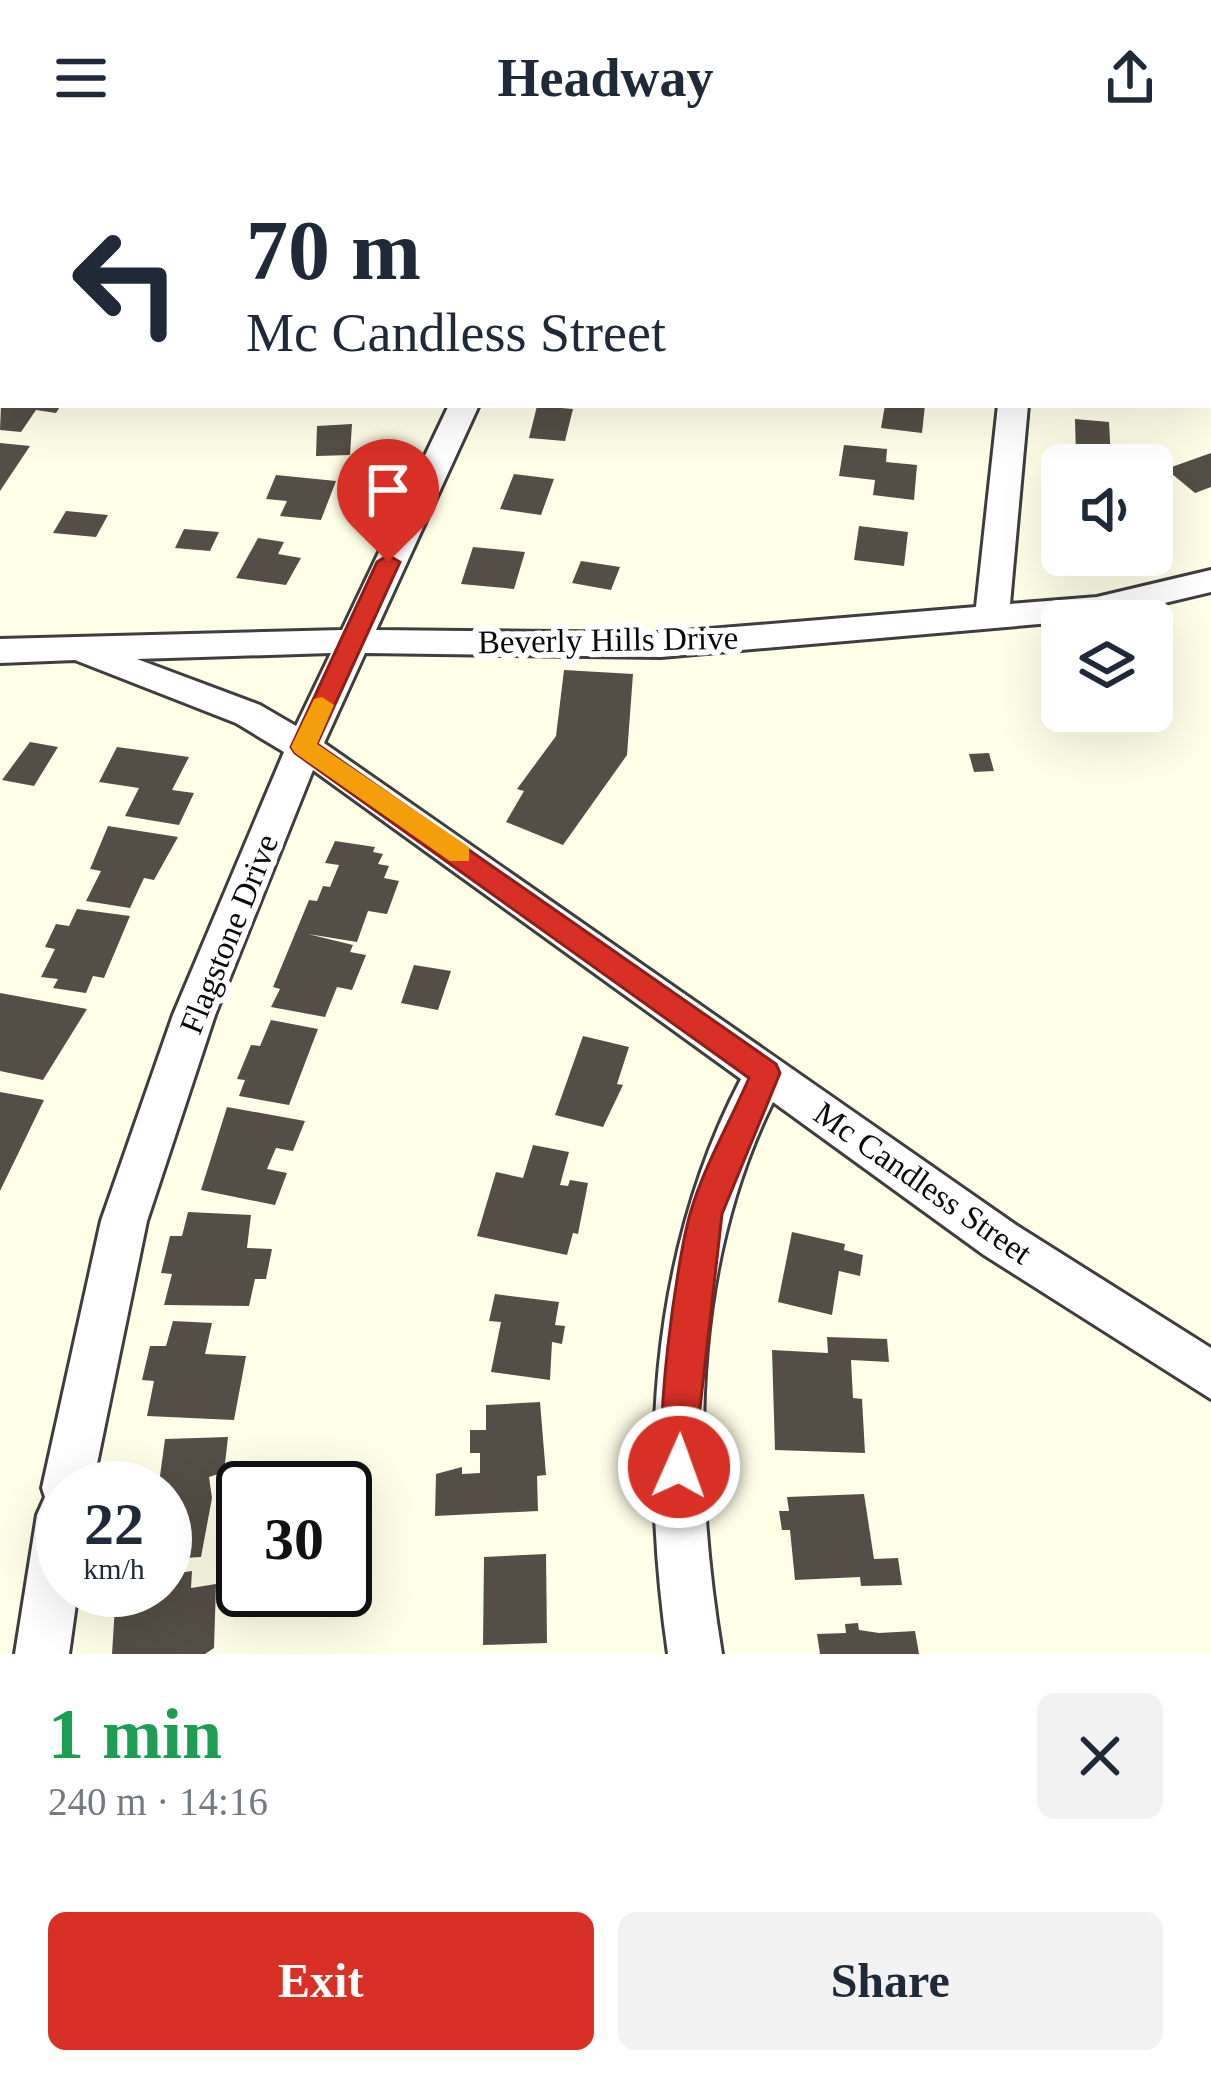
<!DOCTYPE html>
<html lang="en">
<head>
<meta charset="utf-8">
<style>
	:root { --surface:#fff; --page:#f2f2f3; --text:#1f2937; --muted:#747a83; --accent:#d93025 }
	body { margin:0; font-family:"Times New Roman",serif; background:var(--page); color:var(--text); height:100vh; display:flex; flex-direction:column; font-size:45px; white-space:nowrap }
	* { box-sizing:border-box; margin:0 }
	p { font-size:39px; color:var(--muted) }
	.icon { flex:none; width:66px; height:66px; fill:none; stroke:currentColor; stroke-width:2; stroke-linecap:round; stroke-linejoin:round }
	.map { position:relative; height:1498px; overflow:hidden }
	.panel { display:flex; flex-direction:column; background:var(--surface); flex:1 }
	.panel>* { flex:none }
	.top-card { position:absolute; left:0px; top:0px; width:1212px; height:252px; box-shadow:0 12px 48px #0002; background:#fff; color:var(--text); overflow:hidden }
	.fabs { position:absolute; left:1041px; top:288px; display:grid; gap:24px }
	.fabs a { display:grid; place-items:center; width:132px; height:132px; border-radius:18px; background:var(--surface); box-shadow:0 12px 48px #0002; font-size:60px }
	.speed { position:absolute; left:36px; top:1305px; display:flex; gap:24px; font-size:60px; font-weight:700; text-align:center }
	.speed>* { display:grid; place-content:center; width:156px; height:156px; border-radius:50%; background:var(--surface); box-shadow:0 12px 48px #0002; line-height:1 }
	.speed small { font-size:30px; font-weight:400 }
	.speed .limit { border:6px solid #111; border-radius:18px; background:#fff; color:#111 }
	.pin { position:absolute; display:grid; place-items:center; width:102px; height:102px; color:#fff; margin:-123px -51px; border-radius:50% 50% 50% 0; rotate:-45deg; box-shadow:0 0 12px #0007 }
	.pin .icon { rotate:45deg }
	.me { position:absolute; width:132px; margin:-66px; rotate:2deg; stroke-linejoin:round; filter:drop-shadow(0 0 9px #0008) }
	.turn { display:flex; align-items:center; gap:42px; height:252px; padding:0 48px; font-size:54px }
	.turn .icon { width:156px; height:156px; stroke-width:2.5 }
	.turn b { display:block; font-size:84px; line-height:102px }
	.round { display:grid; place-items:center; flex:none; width:126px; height:126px; border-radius:18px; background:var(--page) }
	.head { display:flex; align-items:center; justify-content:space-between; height:204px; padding:0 48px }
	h1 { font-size:72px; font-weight:800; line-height:90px; color:#1e9e55 }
	.cta { display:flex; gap:24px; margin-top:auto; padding:24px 48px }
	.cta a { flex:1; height:138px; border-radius:18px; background:var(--accent); color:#fff; font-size:48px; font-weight:800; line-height:138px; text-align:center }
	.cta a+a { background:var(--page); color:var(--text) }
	header { display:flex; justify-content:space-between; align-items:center; height:156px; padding:0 48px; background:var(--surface); font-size:54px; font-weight:800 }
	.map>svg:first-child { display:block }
	.building { fill:#544e46 }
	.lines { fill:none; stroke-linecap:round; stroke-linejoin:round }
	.minor-casing { stroke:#3e3e3e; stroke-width:6 }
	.minor { fill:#fff; fill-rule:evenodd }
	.route { fill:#d93025; stroke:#8d1f18; stroke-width:3 }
	.slow { fill:#f59e0b }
	.labels { text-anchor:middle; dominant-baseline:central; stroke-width:12; stroke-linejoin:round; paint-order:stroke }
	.street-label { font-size:33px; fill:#0b0b0b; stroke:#fff }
</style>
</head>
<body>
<header><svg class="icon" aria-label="menu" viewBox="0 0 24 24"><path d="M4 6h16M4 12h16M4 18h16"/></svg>Headway<svg class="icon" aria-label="share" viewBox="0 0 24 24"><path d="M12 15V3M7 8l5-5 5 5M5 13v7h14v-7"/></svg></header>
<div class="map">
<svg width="1211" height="1498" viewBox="0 0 1211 1498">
	<rect width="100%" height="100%" fill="#ffffe8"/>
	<path class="building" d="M 1,249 L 61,249 L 56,257 L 36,254 L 21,276 L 0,274 Z
		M 885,249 L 925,249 L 922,277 L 881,272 Z
		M 537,250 L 573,253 L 565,285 L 529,282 Z
		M 1075,263 L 1109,266 L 1111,304 L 1076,301 Z
		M 352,268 L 350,299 L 316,300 L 317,270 Z
		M 0,287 L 30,290 L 0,335 Z
		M 844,289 L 887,293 L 886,306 L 917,309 L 914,344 L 873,339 L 875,324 L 839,320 Z
		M 1211,297 L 1211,331 L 1195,337 L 1166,313 Z
		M 514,318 L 554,323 L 541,359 L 500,353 Z
		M 276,319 L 336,325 L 321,364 L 280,360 L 287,345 L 266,343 Z
		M 66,355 L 108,359 L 96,381 L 53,377 Z
		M 859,370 L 908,376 L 904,410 L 854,404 Z
		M 184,373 L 219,376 L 210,395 L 175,392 Z
		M 258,382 L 284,386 L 278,398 L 301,402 L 286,429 L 236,422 Z
		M 473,391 L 525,396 L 514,433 L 461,428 Z
		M 581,405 L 620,411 L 611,434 L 572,427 Z
		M 564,514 L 633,518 L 627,599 L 563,689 L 506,666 L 524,635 L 517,633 L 556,580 Z
		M 30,586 L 58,591 L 34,630 L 2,624 Z
		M 117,591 L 189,601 L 172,634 L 194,637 L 179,669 L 125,660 L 139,632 L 99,626 Z
		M 989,597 L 994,615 L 974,616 L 969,598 Z
		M 108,670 L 178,681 L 154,724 L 144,722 L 130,752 L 86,745 L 101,715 L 90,713 Z
		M 335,685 L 375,691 L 373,696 L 383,698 L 378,708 L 389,710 L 384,722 L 399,725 L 387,758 L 368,755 L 357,786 L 308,778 L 353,789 L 350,796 L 366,799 L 352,834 L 337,831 L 325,861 L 271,851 L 280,833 L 273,831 L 309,744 L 317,745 L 323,730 L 330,731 L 339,709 L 325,707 Z
		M 77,753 L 130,760 L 104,822 L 93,820 L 86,837 L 53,832 L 58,823 L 41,821 L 55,793 L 45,791 L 56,768 L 69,770 Z
		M 414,809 L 451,815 L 438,854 L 401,847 Z
		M 0,837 L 87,853 L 43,924 L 0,915 Z
		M 271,864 L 318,873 L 289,949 L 239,940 L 245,924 L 237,923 L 251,889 L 260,890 Z
		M 583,880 L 629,891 L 617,928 L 623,929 L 603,971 L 555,959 Z
		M 0,936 L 44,944 L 0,1035 Z
		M 227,951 L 305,965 L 293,995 L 276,992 L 267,1013 L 287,1017 L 275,1049 L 201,1034 Z
		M 533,989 L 569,996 L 560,1029 L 568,1030 L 570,1024 L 588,1027 L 578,1078 L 573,1077 L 567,1099 L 477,1080 L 496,1016 L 523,1022 Z
		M 188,1056 L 251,1059 L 247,1092 L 272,1093 L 266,1123 L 255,1123 L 249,1150 L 164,1149 L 172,1118 L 161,1117 L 170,1080 L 182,1080 Z
		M 792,1076 L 845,1088 L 844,1094 L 863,1099 L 860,1120 L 839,1115 L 832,1159 L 778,1146 Z
		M 495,1138 L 559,1146 L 555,1169 L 565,1170 L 562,1188 L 552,1186 L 550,1224 L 491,1216 L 501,1166 L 489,1165 Z
		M 173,1165 L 212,1167 L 205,1198 L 246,1200 L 234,1264 L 147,1260 L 154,1225 L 142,1224 L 150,1190 L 166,1190 Z
		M 827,1181 L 887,1183 L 889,1206 L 851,1204 L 853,1242 L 862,1243 L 865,1297 L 775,1294 L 772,1194 L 828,1197 Z
		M 540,1246 L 546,1319 L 537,1320 L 538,1355 L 435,1360 L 436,1318 L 462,1311 L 462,1318 L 480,1317 L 480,1297 L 470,1297 L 470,1274 L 486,1274 L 486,1249 Z
		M 228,1281 L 224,1316 L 209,1321 L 212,1342 L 201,1401 L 165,1403 L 165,1332 L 126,1332 L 128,1321 L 160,1320 L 165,1283 Z
		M 864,1338 L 874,1403 L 898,1402 L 902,1429 L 861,1430 L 860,1421 L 795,1424 L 790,1374 L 782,1374 L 779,1355 L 789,1355 L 787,1341 Z
		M 546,1398 L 547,1487 L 483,1489 L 484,1401 Z
		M 192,1415 L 191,1432 L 216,1428 L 214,1492 L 205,1498 L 112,1498 L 116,1434 L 165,1434 L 165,1419 Z
		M 858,1467 L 859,1474 L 879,1477 L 915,1475 L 919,1498 L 820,1498 L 817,1478 L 846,1477 L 845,1468 Z"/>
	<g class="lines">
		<defs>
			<path id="minor" d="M 1209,63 L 1211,64 L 1211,80 L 1209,79 Z
				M 3,145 L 3,164 L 0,165 L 0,146 Z
				M 449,249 L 479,249 L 376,474 L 661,477 L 976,451 L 998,249 L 1028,249 L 1010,448 L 1097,441 L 1211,414 L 1211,436 L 1097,463 L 661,501 L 365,497 L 324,587 L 1016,1069 L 1211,1192 L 1211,1243 L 984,1099 L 773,946 C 690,1114 692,1316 722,1498 L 668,1498 C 640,1303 649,1100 741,923 L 313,614 L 215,859 L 147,1065 L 92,1332 L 63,1332 L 63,1434 L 78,1434 L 69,1498 L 15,1498 L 37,1359 L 45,1341 L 42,1332 L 101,1065 L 173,859 L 284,596 L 236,567 L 75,504 L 0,507 L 0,483 L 342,474 ZM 331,497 L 296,570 L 260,549 L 137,503 Z"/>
		</defs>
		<use href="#minor" class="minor-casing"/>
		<use href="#minor" class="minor"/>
	</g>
	<path class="route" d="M 388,399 L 400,406 L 317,588 L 776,908 L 780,917 L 722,1058 L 692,1323 L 679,1328 L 667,1323 C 651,1284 677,1103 690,1058 C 703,1012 730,966 749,922 L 295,597 L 291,591 L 377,406 Z"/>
	<path class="slow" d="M 322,541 L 334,549 L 317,588 L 469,691 L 469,705 L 450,705 L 295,597 L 291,591 L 314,543 Z"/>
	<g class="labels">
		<g class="street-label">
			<text transform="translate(608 484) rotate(-1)">Beverly Hills Drive</text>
			<text transform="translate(229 778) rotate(-68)">Flagstone Drive</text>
			<text transform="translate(923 1027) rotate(35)">Mc Candless Street</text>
		</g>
	</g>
</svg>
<div class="fabs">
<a><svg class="icon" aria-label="sound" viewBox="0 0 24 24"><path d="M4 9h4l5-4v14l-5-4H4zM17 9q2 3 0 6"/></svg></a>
<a><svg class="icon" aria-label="layers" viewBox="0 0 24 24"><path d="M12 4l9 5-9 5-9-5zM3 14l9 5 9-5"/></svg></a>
</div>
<div class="speed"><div>22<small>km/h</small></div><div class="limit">30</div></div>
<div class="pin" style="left:388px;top:406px;background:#d93025"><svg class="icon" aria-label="arrive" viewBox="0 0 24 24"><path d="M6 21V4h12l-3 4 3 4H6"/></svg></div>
<svg class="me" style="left:679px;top:1311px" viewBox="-20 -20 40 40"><circle r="17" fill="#d93025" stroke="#fff" stroke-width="3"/><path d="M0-11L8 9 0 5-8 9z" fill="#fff"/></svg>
<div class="top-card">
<div class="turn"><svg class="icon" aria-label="left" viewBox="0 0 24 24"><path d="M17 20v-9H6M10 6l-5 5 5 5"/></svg><div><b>70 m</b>Mc Candless Street</div></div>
</div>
</div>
<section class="panel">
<div class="head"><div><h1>1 min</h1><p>240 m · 14:16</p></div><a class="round"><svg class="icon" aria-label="close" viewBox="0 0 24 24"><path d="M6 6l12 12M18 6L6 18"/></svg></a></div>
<div class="cta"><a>Exit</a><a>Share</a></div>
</section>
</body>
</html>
